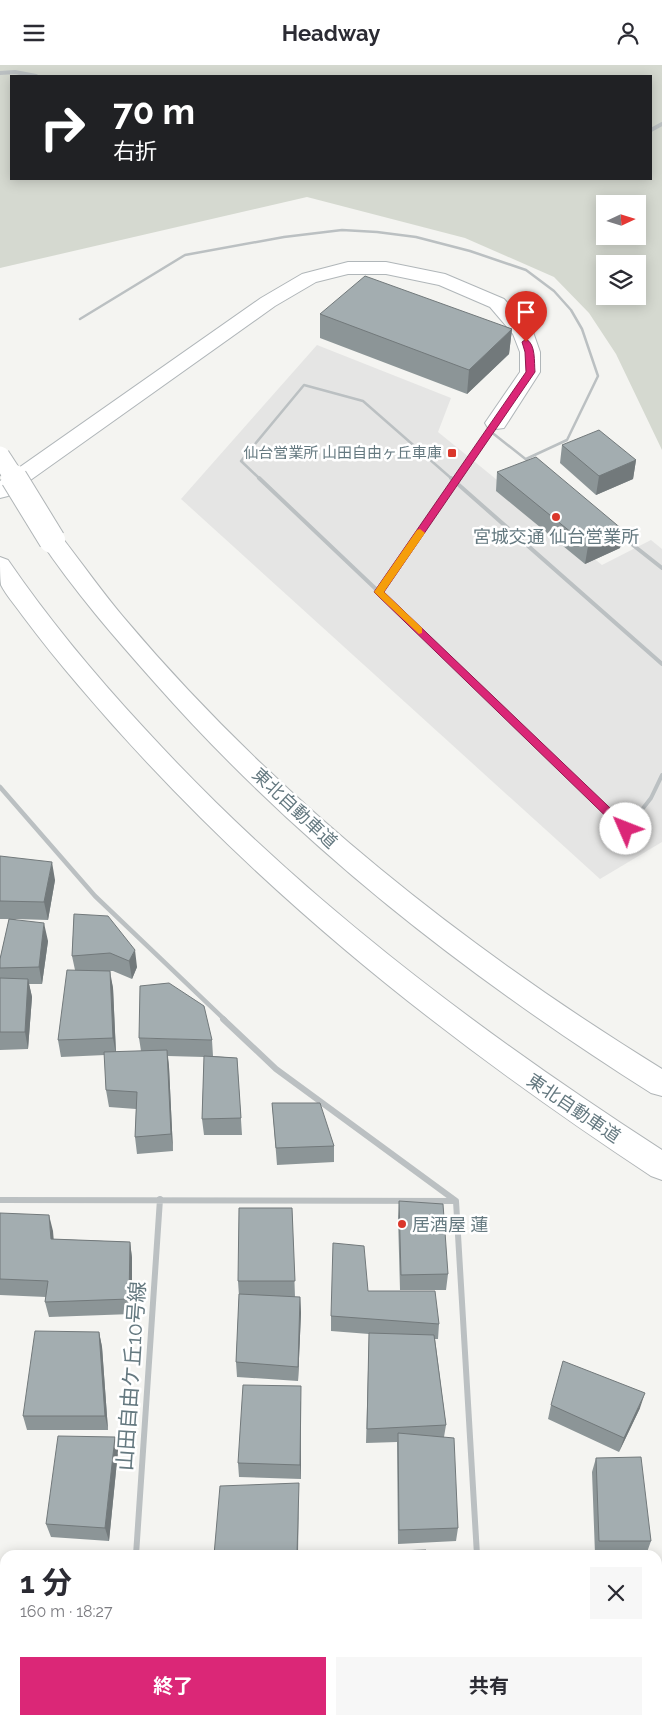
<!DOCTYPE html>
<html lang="ja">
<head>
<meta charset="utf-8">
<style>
	:root { --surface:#fff; --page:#f7f7f7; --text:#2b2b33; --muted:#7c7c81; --accent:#db2777 }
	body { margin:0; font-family:Raleway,"Noto Sans JP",sans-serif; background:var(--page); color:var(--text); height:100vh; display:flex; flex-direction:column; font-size:19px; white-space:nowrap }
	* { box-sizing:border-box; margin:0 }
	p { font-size:16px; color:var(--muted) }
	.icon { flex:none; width:28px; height:28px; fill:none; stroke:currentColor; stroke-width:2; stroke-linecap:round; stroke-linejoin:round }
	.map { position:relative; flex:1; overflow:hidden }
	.side { position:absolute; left:0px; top:1485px; width:662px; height:175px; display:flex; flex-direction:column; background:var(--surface); border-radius:15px 15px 0 0; box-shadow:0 2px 12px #0003 }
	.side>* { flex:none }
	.guide { position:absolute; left:10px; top:10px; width:642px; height:105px; border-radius:0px; box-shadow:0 2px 12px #0003; background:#202124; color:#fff; overflow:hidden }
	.needle { width:32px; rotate:86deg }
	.buttons { position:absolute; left:596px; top:130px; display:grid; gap:10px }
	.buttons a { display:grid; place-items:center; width:50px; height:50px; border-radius:0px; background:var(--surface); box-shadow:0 2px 12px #0003; font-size:25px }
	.pin { position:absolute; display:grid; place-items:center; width:42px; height:42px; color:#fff; margin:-51px -21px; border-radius:50% 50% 50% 0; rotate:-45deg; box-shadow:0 0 5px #0007 }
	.pin .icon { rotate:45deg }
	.me { position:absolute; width:55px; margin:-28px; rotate:314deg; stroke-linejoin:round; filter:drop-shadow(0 0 4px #0008) }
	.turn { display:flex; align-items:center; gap:18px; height:105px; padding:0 20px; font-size:22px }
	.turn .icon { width:65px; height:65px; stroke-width:2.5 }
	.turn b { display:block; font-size:35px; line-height:42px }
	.round { display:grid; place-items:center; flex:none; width:52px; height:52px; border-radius:0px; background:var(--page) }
	.head { display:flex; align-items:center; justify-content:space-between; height:85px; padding:0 20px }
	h1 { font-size:30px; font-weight:700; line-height:38px }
	.button { display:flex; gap:10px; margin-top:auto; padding:10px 20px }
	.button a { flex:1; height:58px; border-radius:0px; background:var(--accent); color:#fff; font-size:20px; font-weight:700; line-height:58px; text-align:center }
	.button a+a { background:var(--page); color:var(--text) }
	header { display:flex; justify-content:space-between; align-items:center; height:65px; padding:0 20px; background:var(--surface); font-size:22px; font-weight:700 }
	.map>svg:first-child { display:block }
	.built { fill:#e5e5e4 }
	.green { fill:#d5d9d0; fill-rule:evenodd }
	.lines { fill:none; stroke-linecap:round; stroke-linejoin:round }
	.secondary-casing { stroke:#b0b6b9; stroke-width:2 }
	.highway-casing { stroke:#b0b5b7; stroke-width:2 }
	.lane-far1 { stroke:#bbc0c2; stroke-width:2.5 }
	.lane { stroke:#bbc0c2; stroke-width:4 }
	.street-far2 { stroke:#bbc0c2; stroke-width:4 }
	.street-far1 { stroke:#bbc0c2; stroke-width:4.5 }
	.street { stroke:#bbc0c2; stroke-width:6 }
	.secondary { fill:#fff; fill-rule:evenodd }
	.highway { fill:#fff; fill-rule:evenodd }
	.highway-bridge-far1-casing { stroke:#b0b5b7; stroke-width:21; stroke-linecap:butt }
	.highway-bridge-casing { stroke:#b0b5b7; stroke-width:28; stroke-linecap:butt }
	.highway-bridge-far1 { stroke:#fff; stroke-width:19 }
	.highway-bridge { stroke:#fff; stroke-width:26 }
	.wall { fill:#8c9597 }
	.shaded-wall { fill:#72797b }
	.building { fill:#a3adb0; stroke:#72797b }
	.route { fill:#db2777; stroke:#8e194d }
	.slow { fill:#f59e0b }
	.poi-dot { fill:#da372b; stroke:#fff; stroke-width:2 }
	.labels { text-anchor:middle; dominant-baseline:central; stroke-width:5; stroke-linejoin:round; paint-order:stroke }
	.far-poi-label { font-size:15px; fill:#657980; stroke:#fff; text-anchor:end }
	.poi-label { font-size:18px; fill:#657980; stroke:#fff }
	.street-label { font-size:18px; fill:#657980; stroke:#fff }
	.near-street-label { font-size:21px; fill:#657980; stroke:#fff }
</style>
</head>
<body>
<header><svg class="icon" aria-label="menu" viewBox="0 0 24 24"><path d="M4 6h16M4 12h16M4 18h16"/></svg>Headway<svg class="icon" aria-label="person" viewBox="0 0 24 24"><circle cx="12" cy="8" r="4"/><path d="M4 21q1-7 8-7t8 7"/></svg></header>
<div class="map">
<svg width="662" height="1660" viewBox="0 0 662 1660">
	<rect width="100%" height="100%" fill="#f4f4f1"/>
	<path class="built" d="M 317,280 L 451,333 L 438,367 L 602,500 L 651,475 L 662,484 L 662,777 L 600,814 L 181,434 Z"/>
	<path class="green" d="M 0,0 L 662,0 L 662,385 L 616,289 L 589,248 L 554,212 L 465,173 L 307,132 L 0,203 ZM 11,11 L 651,11 L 651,114 L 11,114 ZM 605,139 L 638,139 L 638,171 L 605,171 ZM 605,199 L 638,199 L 638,231 L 605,231 Z"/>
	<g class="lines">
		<defs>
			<path id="secondary" d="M 348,197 L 386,197 L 445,209 L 504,234 L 533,267 L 540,287 L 540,307 L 504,363 L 496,364 L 488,363 L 485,358 L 520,307 L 520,287 L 513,269 L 490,242 L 439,220 L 386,209 L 348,209 L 316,217 L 275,241 L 8,431 L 0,433 L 0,416 L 261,233 L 302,209 Z"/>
			<path id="highway" d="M 52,468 L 60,470 C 82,498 102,527 125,554 C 276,733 463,881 662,1004 L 662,1031 L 651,1028 C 468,912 299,781 155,618 C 115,573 74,526 40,475 L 44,470 Z
				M 0,492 L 8,495 C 49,555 96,611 145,664 C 296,829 475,964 662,1085 L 662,1115 L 651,1111 C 438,970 245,817 79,621 C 59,598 40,574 22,550 C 15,540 6,530 1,520 C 0,512 0,500 0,492 Z"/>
		</defs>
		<use href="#secondary" class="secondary-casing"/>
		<use href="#highway" class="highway-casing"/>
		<path class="lane-far1" d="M 80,254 L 185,190 L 284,172 L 342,165 L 377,167 L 416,172 L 470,186 L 526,205 L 554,226 L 571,245 L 582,264 L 598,311 L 567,375 L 526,394
			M 490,366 L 528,396
			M 260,414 L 241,396 L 304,320 L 363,336 L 452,414
			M 457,414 L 495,360"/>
		<path class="lane" d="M 259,413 L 379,527
			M 451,413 L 662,599
			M 458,413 L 379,527 L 626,765 L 651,733 L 662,710
			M 619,469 L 662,503"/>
		<path class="street-far2" d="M 0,8 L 15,7 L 36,11
			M 651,65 L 662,59"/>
		<path class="street-far1" d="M 0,722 L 95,831 L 225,955"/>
		<path class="street" d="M 223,954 L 276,1004 L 456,1136 L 477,1490
			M 0,1135 L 456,1136
			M 136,1490 L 160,1134
			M 124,1655 L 124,1660
			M 487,1655 L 487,1660"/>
		<use href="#secondary" class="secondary"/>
		<use href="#highway" class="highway"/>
		<defs>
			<path id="highway-bridge-far1" d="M 0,391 L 15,414"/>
			<path id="highway-bridge" d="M 14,413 L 52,475"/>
		</defs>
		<use href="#highway-bridge-far1" class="highway-bridge-far1-casing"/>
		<use href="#highway-bridge" class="highway-bridge-casing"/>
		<use href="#highway-bridge-far1" class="highway-bridge-far1"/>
		<use href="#highway-bridge" class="highway-bridge"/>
	</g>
	<path class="wall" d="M 320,249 L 512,264 L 509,289 L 467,329 L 320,273 Z
		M 562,380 L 636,395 L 633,414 L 596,430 L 560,398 Z
		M 497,407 L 623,465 L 620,483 L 585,499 L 496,426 Z
		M 0,791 L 55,815 L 48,855 L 15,854 L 48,876 L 42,919 L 29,919 L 32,932 L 28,984 L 0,985 L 0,894 L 9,854 L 0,854 Z
		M 74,849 L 137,902 L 132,914 L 113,906 L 109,906 L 113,923 L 116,987 L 141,986 L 139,973 L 212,975 L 213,991 L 237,993 L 242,1070 L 204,1070 L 202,1054 L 204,992 L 168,991 L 169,1002 L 173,1086 L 137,1089 L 135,1072 L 136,1044 L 109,1042 L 106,1025 L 105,990 L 61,992 L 58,975 L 75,905 L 72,891 Z
		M 272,1038 L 334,1081 L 334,1097 L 277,1100 Z
		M 399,1136 L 448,1209 L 446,1225 L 400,1225 L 398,1152 Z
		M 292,1143 L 295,1232 L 300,1232 L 301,1248 L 298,1316 L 237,1312 L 236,1297 L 239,1231 L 238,1216 Z
		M 0,1148 L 53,1166 L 53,1174 L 130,1177 L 132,1193 L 132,1249 L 49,1252 L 45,1237 L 46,1232 L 0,1230 Z
		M 368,1226 L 439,1259 L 438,1274 L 435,1274 L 446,1360 L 444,1372 L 458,1463 L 456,1476 L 398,1479 L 397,1377 L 366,1378 L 369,1269 L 331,1266 L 331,1251 Z
		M 99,1267 L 102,1282 L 108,1365 L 27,1365 L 23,1351 Z
		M 301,1336 L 301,1414 L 239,1412 L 238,1398 Z
		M 551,1340 L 640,1343 L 619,1387 L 548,1354 Z
		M 115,1372 L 118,1386 L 109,1476 L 51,1472 L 46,1459 Z
		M 596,1393 L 651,1476 L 646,1490 L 595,1489 L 592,1407 Z
		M 658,1547 L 662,1580 L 662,1584 L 658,1594 Z
		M 599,1655 L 658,1655 L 662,1660 L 600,1660 Z"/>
	<path class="shaded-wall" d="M 512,264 L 509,289 L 467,329 L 469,305 Z
		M 636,395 L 633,414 L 596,430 L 599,411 Z
		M 623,465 L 620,483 L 585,499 L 588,481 Z
		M 52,797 L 55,815 L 48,855 L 44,837 Z
		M 44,858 L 48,876 L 42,919 L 39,902 Z
		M 135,885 L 137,902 L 132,914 L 129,896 Z
		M 110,906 L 113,923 L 116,990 L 113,973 Z
		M 28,914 L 32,932 L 28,984 L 25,967 Z
		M 167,985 L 169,1002 L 173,1086 L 171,1069 Z
		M 49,1150 L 53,1166 L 55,1190 L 51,1174 Z
		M 130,1177 L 132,1193 L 132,1249 L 129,1234 Z
		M 300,1232 L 301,1248 L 298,1316 L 298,1302 Z
		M 99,1267 L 102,1282 L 108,1365 L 105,1351 Z
		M 301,1321 L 301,1414 L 300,1400 Z
		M 645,1328 L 640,1343 L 619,1387 L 624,1373 Z
		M 115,1372 L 118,1386 L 109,1476 L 105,1463 Z
		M 299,1418 L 298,1490 L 297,1490 Z
		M 62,1655 L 68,1655 L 67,1660 L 62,1660 Z"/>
	<path class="building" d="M 365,211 L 512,264 L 469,305 L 320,249 Z
		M 599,365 L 636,395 L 599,411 L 562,380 Z
		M 536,392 L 623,465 L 588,481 L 497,407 Z
		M 0,791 L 52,797 L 44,837 L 0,836 Z
		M 74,849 L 108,851 L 135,885 L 129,896 L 110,888 L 72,891 Z
		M 9,854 L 44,858 L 39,902 L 0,903 L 0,894 Z
		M 67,905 L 110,906 L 113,973 L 58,975 Z
		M 0,913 L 28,914 L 25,967 L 0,967 Z
		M 169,918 L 204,941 L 212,975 L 139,973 L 140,921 Z
		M 167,985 L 171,1069 L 135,1072 L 137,1027 L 106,1025 L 104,987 Z
		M 204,991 L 237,993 L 241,1053 L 202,1054 Z
		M 272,1038 L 320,1038 L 334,1081 L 276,1083 Z
		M 399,1136 L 443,1139 L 448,1209 L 401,1210 Z
		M 239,1143 L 292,1143 L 295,1216 L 238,1216 Z
		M 0,1148 L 49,1150 L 51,1174 L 130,1177 L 129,1234 L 45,1237 L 48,1216 L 0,1214 Z
		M 333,1178 L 364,1181 L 368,1226 L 435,1226 L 439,1259 L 331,1251 Z
		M 239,1229 L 300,1232 L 298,1302 L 236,1297 Z
		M 35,1266 L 99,1267 L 105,1351 L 23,1351 Z
		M 369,1268 L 434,1270 L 446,1360 L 367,1364 Z
		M 563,1296 L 645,1328 L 624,1373 L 551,1340 Z
		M 243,1320 L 301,1321 L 300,1400 L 238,1398 Z
		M 398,1368 L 454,1373 L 458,1463 L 399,1465 Z
		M 58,1371 L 115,1372 L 105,1463 L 46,1459 Z
		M 641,1392 L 651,1476 L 599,1476 L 596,1393 Z
		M 299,1418 L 297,1490 L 214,1490 L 220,1421 Z
		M 426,1485 L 426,1490 L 366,1490 L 366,1487 Z
		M 18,1489 L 62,1490 L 18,1490 Z
		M 658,1547 L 662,1580 L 662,1583 L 658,1583 Z
		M 658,1607 L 662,1607 L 662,1660 L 606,1660 L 605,1655 L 658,1655 Z
		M 5,1631 L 5,1655 L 62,1655 L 62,1660 L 1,1660 Z
		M 234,1655 L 303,1655 L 303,1660 L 234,1660 Z
		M 400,1655 L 460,1655 L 461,1660 L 400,1660 Z"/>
	<path class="route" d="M 526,274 C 536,279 534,297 535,307 L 384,527 L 630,762 L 631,764 L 626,769 L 622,767 L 374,527 L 526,307 L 525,287 L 522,277 Z"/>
	<path class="slow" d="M 420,464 L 425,468 L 384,527 L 422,563 L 422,568 L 419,569 L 374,527 L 417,465 Z"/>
	<g class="poi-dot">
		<rect x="447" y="383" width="10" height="10" rx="2.5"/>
		<circle cx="556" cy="452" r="5"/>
		<circle cx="402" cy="1159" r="5"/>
	</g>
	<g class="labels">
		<g class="far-poi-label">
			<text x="442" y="388">仙台営業所 山田自由ヶ丘車庫</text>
		</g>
		<g class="poi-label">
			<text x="556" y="471">宮城交通 仙台営業所</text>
			<text x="412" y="1159" text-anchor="start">居酒屋 蓮</text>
		</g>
		<g class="street-label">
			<text transform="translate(295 743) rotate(43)">東北自動車道</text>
			<text transform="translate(574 1043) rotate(34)">東北自動車道</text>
		</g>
		<g class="near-street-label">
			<text transform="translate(131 1311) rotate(-86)">山田自由ケ丘10号線</text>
		</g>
	</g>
</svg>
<div class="buttons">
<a><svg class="needle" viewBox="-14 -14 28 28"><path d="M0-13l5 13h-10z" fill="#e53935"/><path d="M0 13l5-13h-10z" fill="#7c7c81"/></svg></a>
<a><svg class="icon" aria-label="layers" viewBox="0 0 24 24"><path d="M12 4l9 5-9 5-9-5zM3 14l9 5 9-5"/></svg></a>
</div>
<div class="pin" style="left:526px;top:277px;background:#d93025"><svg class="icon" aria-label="arrive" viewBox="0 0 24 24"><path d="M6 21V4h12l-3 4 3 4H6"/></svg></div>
<svg class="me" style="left:626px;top:764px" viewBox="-20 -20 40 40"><circle r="19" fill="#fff"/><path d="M0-13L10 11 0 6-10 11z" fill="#db2777"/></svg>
<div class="guide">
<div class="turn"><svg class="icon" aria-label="right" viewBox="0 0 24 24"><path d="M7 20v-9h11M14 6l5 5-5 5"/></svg><div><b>70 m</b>右折</div></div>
</div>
<section class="side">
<div class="head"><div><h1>1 分</h1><p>160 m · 18:27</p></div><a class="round"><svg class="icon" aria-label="close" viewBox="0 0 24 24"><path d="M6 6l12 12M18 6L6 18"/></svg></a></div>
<div class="button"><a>終了</a><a>共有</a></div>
</section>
</div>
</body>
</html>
